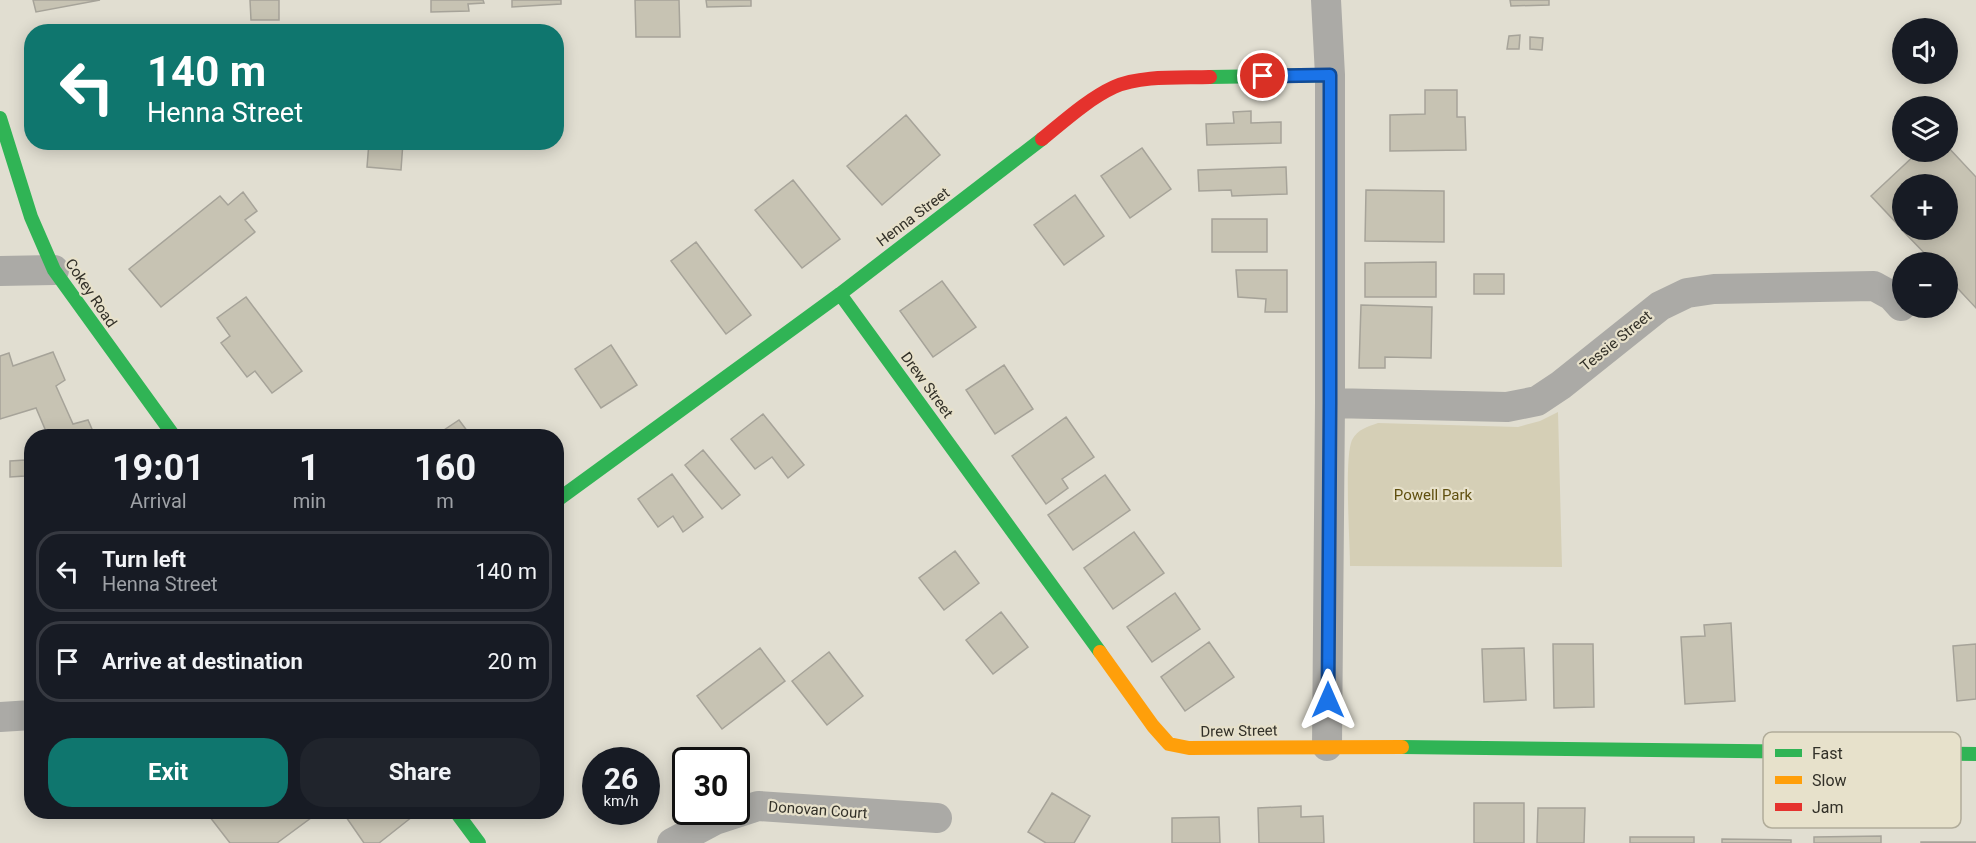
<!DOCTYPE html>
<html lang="en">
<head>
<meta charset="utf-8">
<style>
	:root { --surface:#171b24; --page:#20242c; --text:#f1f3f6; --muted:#9ea1a6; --line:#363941; --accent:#0f766e }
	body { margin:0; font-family:Roboto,sans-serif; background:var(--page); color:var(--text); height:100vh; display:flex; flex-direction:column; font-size:22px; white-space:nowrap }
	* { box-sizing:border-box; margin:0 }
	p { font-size:20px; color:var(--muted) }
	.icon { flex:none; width:33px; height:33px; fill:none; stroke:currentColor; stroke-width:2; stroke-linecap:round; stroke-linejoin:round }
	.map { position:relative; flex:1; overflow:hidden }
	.panel { position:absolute; left:24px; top:429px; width:540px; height:390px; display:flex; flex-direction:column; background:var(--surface); border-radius:24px; box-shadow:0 3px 15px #0003 }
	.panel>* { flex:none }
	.hud { position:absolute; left:24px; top:24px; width:540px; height:126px; border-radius:24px; box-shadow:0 3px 15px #0003; background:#0f766e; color:#fff; overflow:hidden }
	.controls { position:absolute; left:1892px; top:18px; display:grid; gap:12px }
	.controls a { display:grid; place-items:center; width:66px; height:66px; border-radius:50%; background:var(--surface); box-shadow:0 3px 15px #0003; font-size:30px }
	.speed { position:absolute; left:582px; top:747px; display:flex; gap:12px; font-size:30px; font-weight:700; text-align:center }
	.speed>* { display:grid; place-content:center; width:78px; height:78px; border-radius:50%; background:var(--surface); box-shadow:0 3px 15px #0003; line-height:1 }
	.speed small { font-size:15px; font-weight:400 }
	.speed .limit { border:3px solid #111; border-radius:9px; background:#fff; color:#111 }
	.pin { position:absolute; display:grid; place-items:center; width:51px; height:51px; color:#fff; margin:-26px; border:3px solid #fff; border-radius:50%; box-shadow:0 2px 6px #0007 }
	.me { position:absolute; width:66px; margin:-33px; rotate:0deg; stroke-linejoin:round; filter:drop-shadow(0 0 4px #0008) }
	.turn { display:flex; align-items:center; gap:21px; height:126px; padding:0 24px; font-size:27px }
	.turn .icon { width:78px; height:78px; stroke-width:2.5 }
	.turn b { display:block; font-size:42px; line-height:51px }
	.eta { display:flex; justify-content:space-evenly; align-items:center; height:102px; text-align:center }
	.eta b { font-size:36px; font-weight:700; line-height:42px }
	.action { display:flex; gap:12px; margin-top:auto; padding:12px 24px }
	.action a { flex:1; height:69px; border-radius:24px; background:var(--accent); color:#fff; font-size:24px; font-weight:700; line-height:69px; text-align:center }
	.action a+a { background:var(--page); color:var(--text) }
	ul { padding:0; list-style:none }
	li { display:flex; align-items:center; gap:18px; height:81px; margin:0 12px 9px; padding:0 12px; border:3px solid var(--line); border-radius:24px }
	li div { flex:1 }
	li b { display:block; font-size:22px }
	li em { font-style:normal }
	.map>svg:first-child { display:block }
	.green { fill:#d5cfb6 }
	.building { fill:#c7c3b3; stroke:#a6a399; stroke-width:1.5 }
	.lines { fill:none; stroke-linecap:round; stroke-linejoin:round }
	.street { stroke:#abaaa6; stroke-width:30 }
	.fast { stroke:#30b455; stroke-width:14 }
	.slow { stroke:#ff9f0a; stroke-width:14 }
	.jam { stroke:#e5322d; stroke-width:14 }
	.route-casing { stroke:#114b97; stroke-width:15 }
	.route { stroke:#1a73e8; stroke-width:10 }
	.labels { text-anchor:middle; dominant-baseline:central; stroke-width:4.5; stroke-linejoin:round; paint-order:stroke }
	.street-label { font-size:15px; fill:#323028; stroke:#e7e1cb }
	.park-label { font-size:15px; fill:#605010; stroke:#e7e1cb }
	.key { fill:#e7e1cb; stroke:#b1ac9a; stroke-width:1.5 }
	.key-label { font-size:16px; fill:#323028 }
</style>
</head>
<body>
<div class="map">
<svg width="1976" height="843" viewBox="0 0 1976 843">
	<rect width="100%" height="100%" fill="#e1ded1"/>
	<path class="green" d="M 1558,412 L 1562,567 L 1350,566 C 1350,541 1344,458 1352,440 C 1358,429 1367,427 1378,423 L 1518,427 L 1540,421 Z"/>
	<path class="building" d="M 33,0 L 100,0 L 36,12 Z
		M 250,0 L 279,0 L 279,20 L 251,20 Z
		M 431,0 L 483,0 L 484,3 L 468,4 L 469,11 L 431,12 Z
		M 512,0 L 561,0 L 561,4 L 512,7 Z
		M 635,0 L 679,0 L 680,37 L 636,37 Z
		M 706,0 L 751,0 L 751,6 L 707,7 Z
		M 1510,0 L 1549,0 L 1549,5 L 1511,6 Z
		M 120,26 L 121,32 L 86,32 Z
		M 1520,35 L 1519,49 L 1507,49 L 1509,36 Z
		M 1530,37 L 1543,38 L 1542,50 L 1530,49 Z
		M 1425,90 L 1457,90 L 1457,117 L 1465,117 L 1466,150 L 1390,151 L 1390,115 L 1425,114 Z
		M 1251,111 L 1251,123 L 1281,122 L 1281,143 L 1207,145 L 1206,124 L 1234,123 L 1233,112 Z
		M 906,115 L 940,155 L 882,205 L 847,166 Z
		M 369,142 L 403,142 L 401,170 L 367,167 Z
		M 1947,146 L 1976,177 L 1976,308 L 1947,277 L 1947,262 L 1933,262 L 1902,230 L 1947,230 L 1947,184 L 1902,184 L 1902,229 L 1871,196 L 1918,152 L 1947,152 Z
		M 1142,148 L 1171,189 L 1130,218 L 1101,176 Z
		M 1286,167 L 1287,194 L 1232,196 L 1231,190 L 1199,191 L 1198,170 Z
		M 793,180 L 840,239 L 802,268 L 755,210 Z
		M 1366,190 L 1444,191 L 1444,242 L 1365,241 Z
		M 243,192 L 257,211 L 245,220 L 255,232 L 161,307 L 129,269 L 220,196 L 228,205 Z
		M 1075,195 L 1104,236 L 1064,265 L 1034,225 Z
		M 1212,219 L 1267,219 L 1267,252 L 1212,252 Z
		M 696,242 L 751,315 L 726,334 L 671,261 Z
		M 1436,262 L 1436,297 L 1365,297 L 1365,263 Z
		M 1236,270 L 1287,270 L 1287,312 L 1265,312 L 1266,299 L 1238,297 Z
		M 1474,274 L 1504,274 L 1504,294 L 1474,294 Z
		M 942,281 L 976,327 L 933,357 L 900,311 Z
		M 246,297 L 302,371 L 272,393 L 255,371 L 247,377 L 221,343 L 230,336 L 217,318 Z
		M 1361,305 L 1432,307 L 1431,358 L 1385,357 L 1385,368 L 1359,368 Z
		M 611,345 L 637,385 L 601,408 L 575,369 Z
		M 53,352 L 65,380 L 56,386 L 73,424 L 88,420 L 95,436 L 68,436 L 66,433 L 59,436 L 48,436 L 36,408 L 0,419 L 0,356 L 9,353 L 13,366 Z
		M 1004,365 L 1033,409 L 995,434 L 966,390 Z
		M 763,414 L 804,465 L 788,478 L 772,457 L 755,469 L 731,439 Z
		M 1066,417 L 1094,457 L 1062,479 L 1068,488 L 1046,504 L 1012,456 Z
		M 459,420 L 471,436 L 435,436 Z
		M 703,450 L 740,495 L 722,509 L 685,465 Z
		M 25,460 L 25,476 L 10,477 L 10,461 Z
		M 672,474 L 703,517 L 683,532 L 673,516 L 658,527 L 638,499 Z
		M 1105,475 L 1130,510 L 1073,550 L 1048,515 Z
		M 1134,532 L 1164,573 L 1113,609 L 1084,568 Z
		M 955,551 L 979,583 L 944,610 L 919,578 Z
		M 1175,593 L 1200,629 L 1152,662 L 1127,627 Z
		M 1001,612 L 1028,647 L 993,674 L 966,640 Z
		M 1731,623 L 1735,701 L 1685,704 L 1681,637 L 1705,636 L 1704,625 Z
		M 1209,642 L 1234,677 L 1185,711 L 1161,677 Z
		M 1553,644 L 1593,644 L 1594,707 L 1554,708 Z
		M 1976,644 L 1976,699 L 1957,701 L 1953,646 Z
		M 760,648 L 785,681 L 722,729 L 697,696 Z
		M 1524,648 L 1526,700 L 1484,702 L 1482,649 Z
		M 829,652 L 863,696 L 827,725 L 792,681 Z
		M 1052,793 L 1090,816 L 1074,843 L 1046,843 L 1028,832 Z
		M 1474,803 L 1524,803 L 1524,843 L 1474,843 Z
		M 1301,806 L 1301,817 L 1323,816 L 1324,843 L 1259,843 L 1258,808 Z
		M 1538,808 L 1585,808 L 1584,843 L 1537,843 Z
		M 206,812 L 319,812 L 277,843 L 230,843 Z
		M 346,812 L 417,812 L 417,813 L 379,843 L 364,843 L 344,814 Z
		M 1219,817 L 1220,843 L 1172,843 L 1172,818 Z
		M 1881,836 L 1881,843 L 1814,843 L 1814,837 Z
		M 1630,837 L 1694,837 L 1694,843 L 1630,843 Z
		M 1722,839 L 1791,840 L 1791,843 L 1722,843 Z
		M 1921,842 L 1976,842 L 1976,843 L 1921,843 Z"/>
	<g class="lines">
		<path class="street" d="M 1326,0 L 1330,75 L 1330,403 L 1327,746
			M 0,271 L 54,270
			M 1330,403 L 1507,407 L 1537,401 L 1561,385 L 1660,306 L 1687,293 L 1714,289 L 1874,286 L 1892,296 L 1901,306
			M 0,717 L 32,715
			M 672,843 L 715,820 L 758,806 L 937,818"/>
		<path class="fast" d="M 1210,77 L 1330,75
			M 0,118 L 31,217 L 54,270 L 174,436
			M 840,294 L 1100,652
			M 556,501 L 840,294 L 1042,139
			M 1402,747 L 1976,754
			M 456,812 L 479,843"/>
		<path class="slow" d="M 1100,652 L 1153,726 L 1169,744 L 1189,748 L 1402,747"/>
		<path class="jam" d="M 1042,139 C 1063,122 1088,99 1114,87 C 1141,75 1181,78 1210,77"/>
	</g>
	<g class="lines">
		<defs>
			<path id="route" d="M 1263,76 L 1330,75 L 1330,403 L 1328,700"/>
		</defs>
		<use href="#route" class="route-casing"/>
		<use href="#route" class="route"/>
	</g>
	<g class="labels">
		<g class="street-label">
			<text transform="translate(913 217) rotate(-37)">Henna Street</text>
			<text transform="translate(91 293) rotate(56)">Cokey Road</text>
			<text transform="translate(1616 341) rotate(-39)">Tessie Street</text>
			<text transform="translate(927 385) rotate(54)">Drew Street</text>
			<text transform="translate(1239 731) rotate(-1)">Drew Street</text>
			<text transform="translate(818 810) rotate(4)">Donovan Court</text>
		</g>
		<g class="park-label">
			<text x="1433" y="495">Powell Park</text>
		</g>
	</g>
	<rect x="1763" y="732" width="198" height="96" rx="9" class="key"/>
	<rect x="1775" y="749" width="27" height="8" fill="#30b455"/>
	<rect x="1775" y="776" width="27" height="8" fill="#ff9f0a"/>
	<rect x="1775" y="803" width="27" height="8" fill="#e5322d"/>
	<g class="key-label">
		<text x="1812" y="759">Fast</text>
		<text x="1812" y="786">Slow</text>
		<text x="1812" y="813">Jam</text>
	</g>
</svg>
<div class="controls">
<a><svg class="icon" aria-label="sound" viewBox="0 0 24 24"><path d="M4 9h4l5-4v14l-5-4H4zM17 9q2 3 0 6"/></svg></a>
<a><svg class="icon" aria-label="layers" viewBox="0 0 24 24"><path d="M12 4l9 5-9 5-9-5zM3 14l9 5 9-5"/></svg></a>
<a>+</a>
<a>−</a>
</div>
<div class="speed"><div>26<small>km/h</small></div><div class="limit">30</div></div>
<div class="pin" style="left:1263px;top:76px;background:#d93025"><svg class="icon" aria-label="arrive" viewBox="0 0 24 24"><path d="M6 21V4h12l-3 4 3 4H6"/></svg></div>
<svg class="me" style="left:1328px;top:700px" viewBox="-20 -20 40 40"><path d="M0-17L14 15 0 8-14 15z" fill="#1a73e8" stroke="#fff" stroke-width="4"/></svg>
<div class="hud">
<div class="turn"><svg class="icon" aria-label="left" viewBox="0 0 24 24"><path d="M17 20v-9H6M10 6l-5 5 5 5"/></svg><div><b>140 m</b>Henna Street</div></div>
</div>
<section class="panel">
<div class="eta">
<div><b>19:01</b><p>Arrival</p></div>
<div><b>1</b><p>min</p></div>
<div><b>160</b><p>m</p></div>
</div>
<ul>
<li><svg class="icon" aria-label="left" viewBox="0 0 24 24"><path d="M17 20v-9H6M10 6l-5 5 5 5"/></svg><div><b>Turn left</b><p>Henna Street</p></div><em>140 m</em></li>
<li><svg class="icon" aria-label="arrive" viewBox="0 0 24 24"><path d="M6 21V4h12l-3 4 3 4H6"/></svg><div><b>Arrive at destination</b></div><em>20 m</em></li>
</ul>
<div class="action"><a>Exit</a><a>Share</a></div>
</section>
</div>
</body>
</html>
